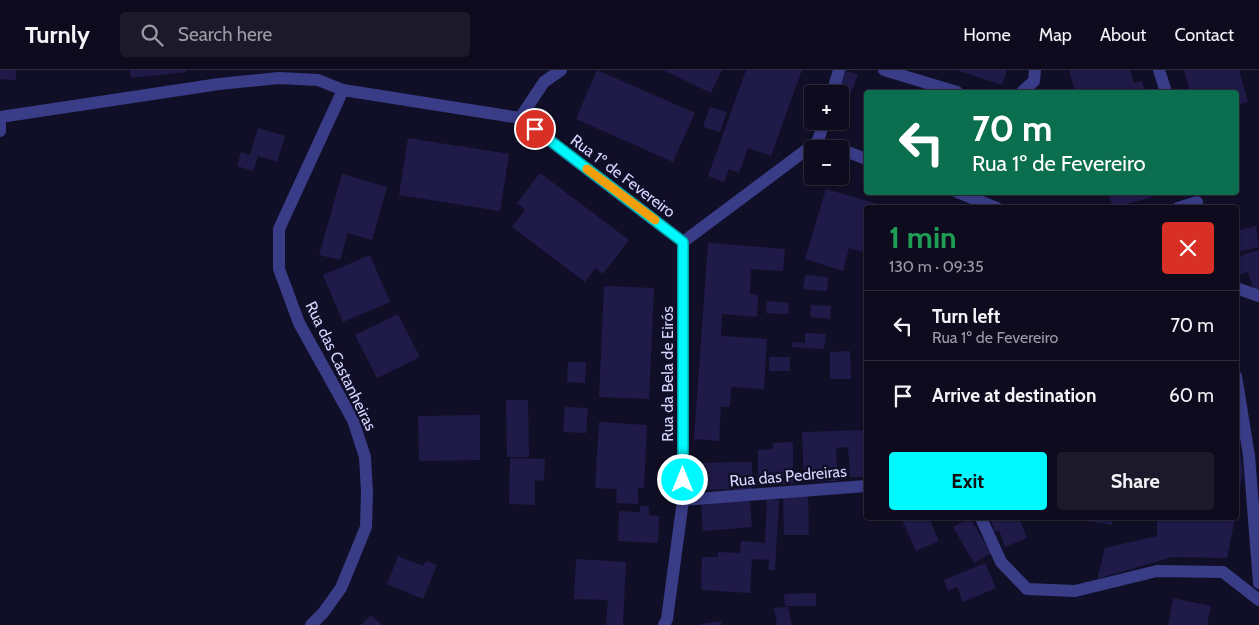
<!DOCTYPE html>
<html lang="en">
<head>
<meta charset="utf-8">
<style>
	:root { --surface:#0d0b1d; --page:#1b192a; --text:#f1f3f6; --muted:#9a9ba4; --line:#2d2b3b; --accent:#00f9ff }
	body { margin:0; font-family:Cabin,sans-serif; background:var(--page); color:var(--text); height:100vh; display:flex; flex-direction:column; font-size:19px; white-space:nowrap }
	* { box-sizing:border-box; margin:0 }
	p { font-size:16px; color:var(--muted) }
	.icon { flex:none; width:28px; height:28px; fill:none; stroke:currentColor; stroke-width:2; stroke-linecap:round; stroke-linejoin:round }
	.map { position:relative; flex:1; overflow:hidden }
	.side { position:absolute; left:864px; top:135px; width:375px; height:315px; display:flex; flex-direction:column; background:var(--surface); border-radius:5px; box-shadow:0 1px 4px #0004,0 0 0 1px var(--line) }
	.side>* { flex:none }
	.banner { position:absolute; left:864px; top:20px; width:375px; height:105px; border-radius:5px; box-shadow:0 1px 4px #0004,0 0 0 1px var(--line); background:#0b6e4f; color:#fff; overflow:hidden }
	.fabs { position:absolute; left:804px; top:15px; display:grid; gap:10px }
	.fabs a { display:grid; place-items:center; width:45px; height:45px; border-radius:5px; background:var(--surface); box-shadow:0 1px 4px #0004,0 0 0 1px var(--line); font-size:25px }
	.pin { position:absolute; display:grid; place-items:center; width:42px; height:42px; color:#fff; margin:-21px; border:2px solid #fff; border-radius:50%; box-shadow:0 1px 5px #0007 }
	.me { position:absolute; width:55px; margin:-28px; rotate:0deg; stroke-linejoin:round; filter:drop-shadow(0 0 4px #0008) }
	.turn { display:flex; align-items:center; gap:18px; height:105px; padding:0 25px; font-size:22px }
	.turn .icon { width:65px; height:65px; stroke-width:2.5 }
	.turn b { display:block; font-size:35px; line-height:42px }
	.round { display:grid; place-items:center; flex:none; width:52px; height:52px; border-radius:5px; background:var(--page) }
	.headline { display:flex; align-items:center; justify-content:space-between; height:85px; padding:0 25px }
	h1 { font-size:30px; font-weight:700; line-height:38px; color:#1e9e55 }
	.cta { display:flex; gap:10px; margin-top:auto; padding:10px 25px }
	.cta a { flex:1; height:58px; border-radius:5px; background:var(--accent); color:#111; font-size:20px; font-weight:700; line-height:58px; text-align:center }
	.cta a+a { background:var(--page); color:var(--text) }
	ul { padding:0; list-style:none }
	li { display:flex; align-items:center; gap:15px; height:70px; padding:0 25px; border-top:1px solid var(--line) }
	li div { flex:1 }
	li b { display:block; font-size:19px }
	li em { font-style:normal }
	header { display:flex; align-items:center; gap:30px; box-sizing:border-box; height:70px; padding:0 25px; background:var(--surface); border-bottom:1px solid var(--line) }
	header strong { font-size:24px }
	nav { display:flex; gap:28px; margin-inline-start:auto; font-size:18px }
	.search { width:350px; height:45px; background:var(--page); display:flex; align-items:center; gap:12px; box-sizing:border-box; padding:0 18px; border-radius:5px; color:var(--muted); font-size:19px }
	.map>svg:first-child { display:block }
	.building { fill:#201a48 }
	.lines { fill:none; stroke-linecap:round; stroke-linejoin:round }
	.minor { stroke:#393c86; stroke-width:12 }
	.route-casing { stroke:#00a2a6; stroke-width:12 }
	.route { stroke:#00f9ff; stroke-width:9 }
	.slow { stroke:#f59e0b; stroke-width:9 }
	.labels { text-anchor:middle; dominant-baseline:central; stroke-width:5; stroke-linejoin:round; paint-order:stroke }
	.street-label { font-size:16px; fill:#d6d4ff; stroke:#110f27 }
</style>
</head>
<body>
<header>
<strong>Turnly</strong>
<div class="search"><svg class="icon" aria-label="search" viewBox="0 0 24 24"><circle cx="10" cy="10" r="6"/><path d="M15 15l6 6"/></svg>Search here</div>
<nav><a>Home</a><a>Map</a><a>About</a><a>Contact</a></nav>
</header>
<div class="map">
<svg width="1259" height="555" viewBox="0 0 1259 555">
	<rect width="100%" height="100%" fill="#110f27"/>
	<path class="building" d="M 0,0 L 16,0 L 16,10 L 0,9 Z
		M 130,0 L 186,0 L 186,2 L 131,8 Z
		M 597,0 L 695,43 L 673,92 L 576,49 Z
		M 663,0 L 722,0 L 711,23 Z
		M 746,0 L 802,0 L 771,86 L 748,78 L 739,103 L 729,99 L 724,112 L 708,106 Z
		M 845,0 L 858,5 L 850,25 L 838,20 Z
		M 957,0 L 1007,0 L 1002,15 Z
		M 1069,0 L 1130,0 L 1134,13 L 1142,11 L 1145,22 L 1075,22 Z
		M 1184,0 L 1239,0 L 1248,32 L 1236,35 L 1236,22 L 1190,22 Z
		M 710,37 L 727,42 L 720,62 L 703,57 Z
		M 258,58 L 285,66 L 277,92 L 258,86 L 253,101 L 237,96 L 241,82 L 250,85 Z
		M 408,68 L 509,84 L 500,141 L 399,125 Z
		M 540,103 L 629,170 L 603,204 L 595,198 L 585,212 L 512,157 L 525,140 L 517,133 Z
		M 342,104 L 387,117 L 372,170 L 348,163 L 340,190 L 319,185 Z
		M 826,119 L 888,137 L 866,138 L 866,170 L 863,182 L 849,178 L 843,201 L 805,189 Z
		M 1108,122 L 1165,122 L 1165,123 L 1113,138 Z
		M 1256,156 L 1259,177 L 1236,182 L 1236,161 Z
		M 708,173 L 785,179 L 783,201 L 751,199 L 750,224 L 758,225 L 757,247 L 722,244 L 721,266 L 767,269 L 764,319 L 731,317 L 730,337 L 721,337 L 719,371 L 694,369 Z
		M 1259,180 L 1259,219 L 1254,221 L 1248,202 L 1236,206 L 1236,187 Z
		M 370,185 L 390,232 L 343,252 L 323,205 Z
		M 805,205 L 828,207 L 827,221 L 803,219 Z
		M 604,216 L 654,218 L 649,329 L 599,327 Z
		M 767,231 L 789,233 L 788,244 L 766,243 Z
		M 811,235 L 831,236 L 830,249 L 810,247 Z
		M 398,244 L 420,287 L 377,308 L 355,265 Z
		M 805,263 L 826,264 L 824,279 L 792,277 L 793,272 L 805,273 Z
		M 850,281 L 851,309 L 830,309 L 830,282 Z
		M 769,287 L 790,287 L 790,301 L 769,301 Z
		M 568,292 L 586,292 L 585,313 L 567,312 Z
		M 506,330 L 528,330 L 529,387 L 507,387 Z
		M 565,337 L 588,338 L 586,363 L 563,362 Z
		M 480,345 L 480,390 L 419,391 L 418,346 Z
		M 599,352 L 647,355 L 644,418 L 638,418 L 638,434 L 616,433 L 617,419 L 595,418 Z
		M 1236,352 L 1243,402 L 1237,435 L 1236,435 Z
		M 866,360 L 866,407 L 850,407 L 848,377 L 836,378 L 838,411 L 804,412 L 802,362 Z
		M 793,372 L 793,414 L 758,415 L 758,380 L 773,379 L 773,373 Z
		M 510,388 L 545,389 L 544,411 L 535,410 L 535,435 L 509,434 Z
		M 752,392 L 752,419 L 695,420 L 695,393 Z
		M 783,425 L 808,425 L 809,465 L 784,465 Z
		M 750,429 L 752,457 L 703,461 L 701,433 Z
		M 767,429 L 779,430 L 775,500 L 768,500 L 769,490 L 752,489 L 750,523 L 701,520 L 702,487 L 718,487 L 718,482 L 740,483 L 741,471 L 765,473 Z
		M 640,436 L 649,436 L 649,445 L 659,446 L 658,473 L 618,471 L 619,441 L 640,442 Z
		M 901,448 L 929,448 L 939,471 L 916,481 Z
		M 970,448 L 991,483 L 974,493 L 953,457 Z
		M 990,448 L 1019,448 L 1027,468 L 1005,477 L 999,460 L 995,462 Z
		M 1067,448 L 1113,448 L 1112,455 Z
		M 1157,448 L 1235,448 L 1227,488 L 1172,487 L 1097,509 L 1105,478 L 1157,466 Z
		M 398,486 L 423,496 L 426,491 L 437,495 L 423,529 L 387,514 Z
		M 576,489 L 626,492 L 623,555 L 606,555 L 608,530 L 574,529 Z
		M 985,493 L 996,518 L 963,532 L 957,517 L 948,521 L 944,510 Z
		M 816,523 L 816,536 L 785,536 L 784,524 Z
		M 1173,528 L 1211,536 L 1207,555 L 1168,555 Z
		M 788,537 L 792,555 L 777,555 L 774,538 Z
		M 371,545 L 382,555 L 361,555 Z
		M 721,551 L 721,555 L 702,555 L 702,554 Z"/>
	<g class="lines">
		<path class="minor" d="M 884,0 L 957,22
			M 1159,0 L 1166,22
			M 1022,22 L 1034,11 L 1035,0
			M 832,24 L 839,0
			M 0,47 L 219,14 L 279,8 L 318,10 L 343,20 L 520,48 L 683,172
			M 520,48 L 544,12 L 561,0
			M 0,61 L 0,47
			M 818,71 L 824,51
			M 840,79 L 866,89
			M 957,122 L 997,138
			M 1178,138 L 1197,132
			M 683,172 L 818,71
			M 1236,218 L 1259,226
			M 1236,306 L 1249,386 L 1259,513
			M 683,430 L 866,416
			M 981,448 L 1001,492 L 1027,519 L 1075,521 L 1157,501 L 1223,502 L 1259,530
			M 311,555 L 323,543 L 341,518 L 366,457 L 367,422 L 365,387 L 353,350 L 299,253 L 279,199 L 279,159 L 343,20
			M 664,555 L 667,549 L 683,430 L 683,172"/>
	</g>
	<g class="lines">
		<defs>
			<path id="route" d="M 535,59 L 683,172 L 683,410"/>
		</defs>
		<use href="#route" class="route-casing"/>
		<use href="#route" class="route"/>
		<path class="slow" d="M 587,99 L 655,150"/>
	</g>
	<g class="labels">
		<g class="street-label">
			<text transform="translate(623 106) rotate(37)">Rua 1º de Fevereiro</text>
			<text transform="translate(341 296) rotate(64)">Rua das Castanheiras</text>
			<text transform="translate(667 304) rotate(-90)">Rua da Bela de Eirós</text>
			<text transform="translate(788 406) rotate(-5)">Rua das Pedreiras</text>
		</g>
	</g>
</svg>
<div class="fabs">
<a>+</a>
<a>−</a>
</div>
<div class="pin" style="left:535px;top:59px;background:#d93025"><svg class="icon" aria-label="arrive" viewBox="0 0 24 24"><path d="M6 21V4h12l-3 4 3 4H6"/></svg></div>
<svg class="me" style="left:683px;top:410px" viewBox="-20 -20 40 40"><circle r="17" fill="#00f9ff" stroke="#fff" stroke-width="3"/><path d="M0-11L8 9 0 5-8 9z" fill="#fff"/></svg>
<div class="banner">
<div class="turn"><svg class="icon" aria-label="left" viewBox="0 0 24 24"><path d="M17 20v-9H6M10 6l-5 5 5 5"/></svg><div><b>70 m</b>Rua 1º de Fevereiro</div></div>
</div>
<section class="side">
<div class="headline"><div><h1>1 min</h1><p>130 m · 09:35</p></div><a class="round" style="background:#d93025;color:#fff"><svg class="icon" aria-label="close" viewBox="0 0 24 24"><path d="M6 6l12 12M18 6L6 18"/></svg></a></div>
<ul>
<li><svg class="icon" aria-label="left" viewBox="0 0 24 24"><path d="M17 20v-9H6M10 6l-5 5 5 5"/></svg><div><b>Turn left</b><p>Rua 1º de Fevereiro</p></div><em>70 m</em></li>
<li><svg class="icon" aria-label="arrive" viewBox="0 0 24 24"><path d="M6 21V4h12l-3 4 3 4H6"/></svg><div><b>Arrive at destination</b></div><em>60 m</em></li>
</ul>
<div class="cta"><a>Exit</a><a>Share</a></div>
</section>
</div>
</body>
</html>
